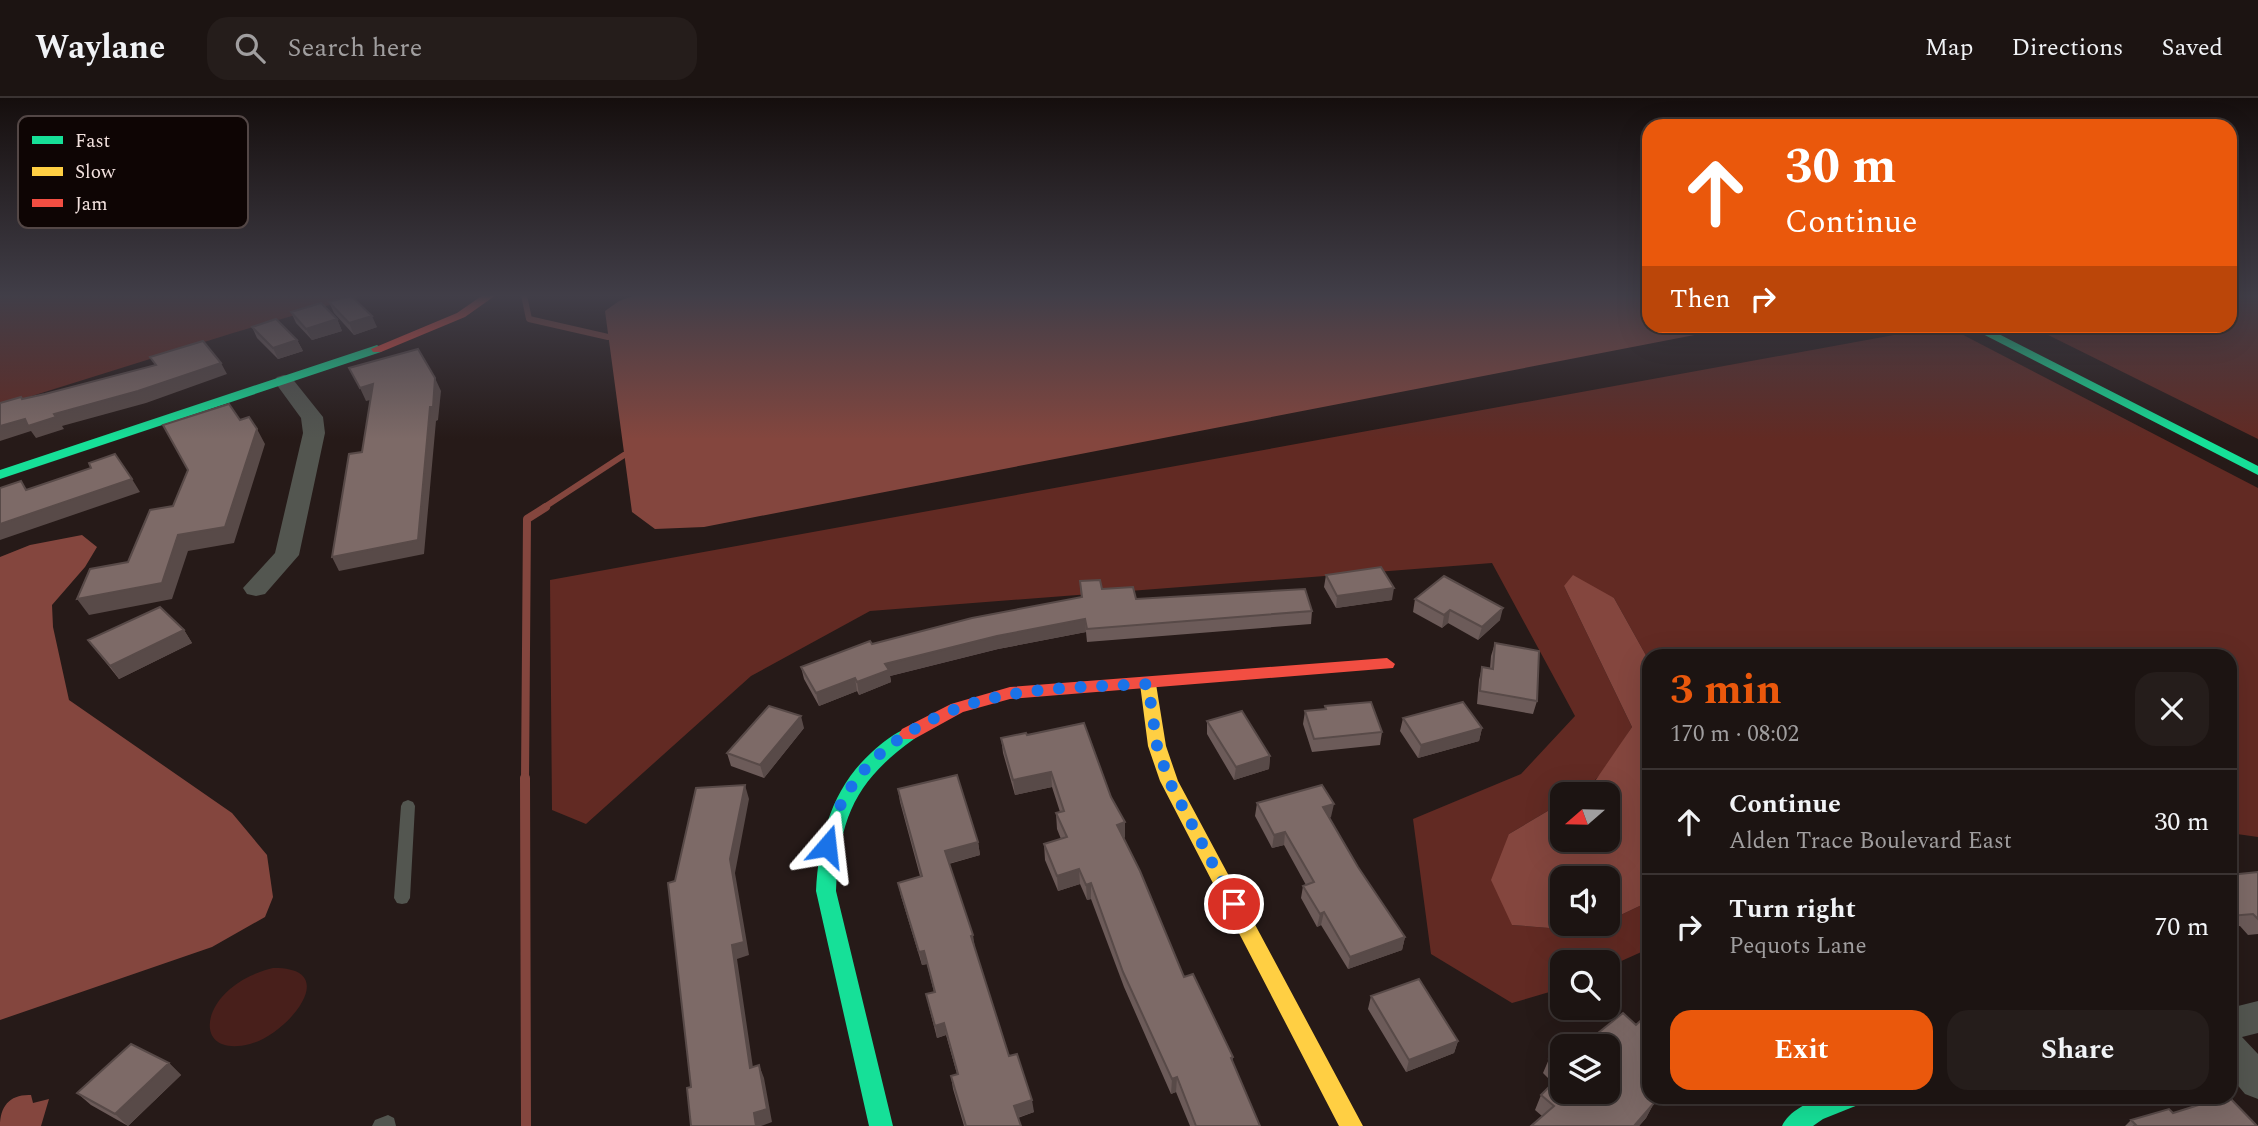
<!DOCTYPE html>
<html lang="en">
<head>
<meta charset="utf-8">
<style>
	:root { --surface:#1c1412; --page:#251d1b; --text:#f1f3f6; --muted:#a09e9f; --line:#3a3332; --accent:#ea580c }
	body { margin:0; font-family:Spectral,serif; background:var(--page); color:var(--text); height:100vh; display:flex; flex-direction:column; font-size:26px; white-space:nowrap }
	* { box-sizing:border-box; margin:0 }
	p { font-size:23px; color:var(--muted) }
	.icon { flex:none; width:38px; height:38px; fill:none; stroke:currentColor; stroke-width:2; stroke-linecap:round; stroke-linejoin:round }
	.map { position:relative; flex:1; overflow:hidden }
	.sheet { position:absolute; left:1642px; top:551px; width:595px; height:455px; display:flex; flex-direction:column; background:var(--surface); border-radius:21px; box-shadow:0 7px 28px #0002,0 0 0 2px var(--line) }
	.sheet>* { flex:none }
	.top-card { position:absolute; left:1642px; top:21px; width:595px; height:214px; border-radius:21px; box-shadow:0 7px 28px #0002,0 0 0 2px var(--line); background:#ea580c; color:#fff; overflow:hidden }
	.needle { width:46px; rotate:250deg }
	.tools { position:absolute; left:1550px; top:684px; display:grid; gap:14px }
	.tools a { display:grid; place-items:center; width:70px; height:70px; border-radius:14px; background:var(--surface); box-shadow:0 7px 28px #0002,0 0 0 2px var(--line); font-size:35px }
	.pin { position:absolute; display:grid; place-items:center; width:60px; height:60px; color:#fff; margin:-30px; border:4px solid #fff; border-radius:50%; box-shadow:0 2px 7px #0007 }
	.me { position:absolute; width:77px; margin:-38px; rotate:17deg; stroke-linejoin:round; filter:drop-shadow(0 0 5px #0008) }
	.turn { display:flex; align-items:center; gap:24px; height:147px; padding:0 28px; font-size:32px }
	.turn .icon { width:91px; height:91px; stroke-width:2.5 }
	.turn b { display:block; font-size:49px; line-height:60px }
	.then { display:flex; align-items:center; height:66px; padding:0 28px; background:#0003; gap:14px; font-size:26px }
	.round { display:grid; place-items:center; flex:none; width:74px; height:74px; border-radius:21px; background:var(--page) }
	.headline { display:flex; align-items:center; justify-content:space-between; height:119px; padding:0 28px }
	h1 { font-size:42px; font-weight:700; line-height:52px; color:var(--accent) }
	.action { display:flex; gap:14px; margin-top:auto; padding:14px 28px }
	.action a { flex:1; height:80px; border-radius:21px; background:var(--accent); color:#fff; font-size:28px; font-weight:700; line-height:80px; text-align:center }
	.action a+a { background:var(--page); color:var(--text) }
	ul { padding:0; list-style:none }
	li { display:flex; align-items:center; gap:21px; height:105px; padding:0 28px; border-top:2px solid var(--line) }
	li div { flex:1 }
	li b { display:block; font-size:26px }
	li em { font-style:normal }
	header { display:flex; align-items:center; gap:42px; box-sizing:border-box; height:98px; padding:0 35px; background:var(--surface); border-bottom:2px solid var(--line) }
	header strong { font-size:33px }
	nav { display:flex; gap:38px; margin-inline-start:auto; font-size:24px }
	.search { width:490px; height:63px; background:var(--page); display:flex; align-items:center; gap:18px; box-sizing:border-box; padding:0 24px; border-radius:21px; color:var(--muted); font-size:26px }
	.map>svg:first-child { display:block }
	.green { fill:#481f1b }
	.forest { fill:#622a23 }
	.water { fill:#84463e }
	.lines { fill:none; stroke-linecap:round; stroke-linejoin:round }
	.stream-far2 { stroke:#84463e; stroke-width:6 }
	.stream-far1 { stroke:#84463e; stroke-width:8 }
	.stream { stroke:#84463e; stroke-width:10 }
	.lane { fill:#535650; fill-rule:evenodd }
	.street { fill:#535650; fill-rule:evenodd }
	.fast { fill:#16e098; fill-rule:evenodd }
	.slow { fill:#ffcf43; fill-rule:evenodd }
	.jam { fill:#f24e42; fill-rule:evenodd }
	.wall { fill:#6c5b59; fill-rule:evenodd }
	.shaded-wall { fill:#584a48 }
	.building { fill:#7d6a67; stroke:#584a48; stroke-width:2 }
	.route { stroke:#1a73e8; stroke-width:12; stroke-dasharray:0 21.6 }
	.key { fill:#0e0504; stroke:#534746; stroke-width:2 }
	.key-label { font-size:19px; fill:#f3e2df }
</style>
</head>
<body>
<header>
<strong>Waylane</strong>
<div class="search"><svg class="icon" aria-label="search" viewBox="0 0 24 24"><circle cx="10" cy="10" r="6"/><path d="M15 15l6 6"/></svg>Search here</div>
<nav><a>Map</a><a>Directions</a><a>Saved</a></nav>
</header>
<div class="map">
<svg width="2258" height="1028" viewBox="0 0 2258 1028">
	<rect width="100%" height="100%" fill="#261a18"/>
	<path class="green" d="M 273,870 C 344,869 287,937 250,946 C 202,958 199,917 230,891 C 243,880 257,874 273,870 Z"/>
	<path class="forest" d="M 0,197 L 364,197 L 233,235 L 0,308 Z
		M 2230,197 L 2258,197 L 2258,341 L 2030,228 L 2230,228 Z
		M 1896,228 L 1946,228 L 2258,390 L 2258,739 L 2230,735 L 2230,558 L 1648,558 L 1648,561 L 1614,500 L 1564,488 L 1632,629 C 1614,655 1598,696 1563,696 L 1563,704 L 1509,736 L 1512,827 L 1587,833 L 1601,826 L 1608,826 L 1608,823 L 1648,804 L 1648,851 L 1608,869 L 1608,864 L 1563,864 L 1563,890 L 1512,905 L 1431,856 L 1413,721 L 1521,676 L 1575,618 L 1492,465 L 870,513 L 751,578 L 586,726 L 552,712 L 550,482 L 1894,237 Z"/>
	<path class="water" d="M 636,197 L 1648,197 L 1648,228 L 1741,228 L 704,429 L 655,431 L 632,414 L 605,213 L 619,203 Z
		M 82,437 L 97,449 L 85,469 L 52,507 L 53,529 L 69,602 L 232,715 L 267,757 L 273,799 L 265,819 L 212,849 L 0,922 L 0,459 L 30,447 Z
		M 1573,477 L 1614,500 L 1648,561 L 1648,804 L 1608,823 L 1608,780 L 1563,780 L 1563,826 L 1601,826 L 1587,833 L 1512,827 L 1491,782 L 1509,736 L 1563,704 L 1563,742 L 1608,742 L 1608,696 L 1576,696 L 1593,686 L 1632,629 L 1564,488 Z
		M 31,997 L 33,1005 L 49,1001 L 41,1028 L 0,1028 C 0,1008 10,996 31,997 Z"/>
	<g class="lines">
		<path class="stream-far2" d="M 524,197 L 529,221 L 608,239
			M 543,410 L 624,357"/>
		<path class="stream-far1" d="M 525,682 L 527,421 L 546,409"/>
		<path class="stream" d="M 525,680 L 526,1028"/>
		<path class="lane" d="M 408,702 L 413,704 L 415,708 L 410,800 L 407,805 L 402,806 L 397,805 L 394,800 L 401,708 L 403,704 Z
			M 388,1017 L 394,1020 L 396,1028 L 372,1028 L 375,1022 Z"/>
		<path class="street" d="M 284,277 L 291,279 L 323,319 L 325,335 L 299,457 L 265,496 L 256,498 L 247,496 L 243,490 L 275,455 L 303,335 L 301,320 L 274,283 L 277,279 Z
			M 2258,903 L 2258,935 L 2242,939 L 2258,956 L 2258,1001 L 2245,996 L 2230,978 L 2230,910 Z"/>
		<path class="fast" d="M 1970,228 L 1983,228 L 2258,368 L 2258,377 L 1971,230 Z
			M 377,247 L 383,251 L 381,254 L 0,381 L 0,372 Z
			M 908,630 L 914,631 L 917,636 L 914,641 C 855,683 839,721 836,793 L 893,1028 L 869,1028 L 816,793 C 819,740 831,691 872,654 C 882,645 895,634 908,630 Z
			M 1822,999 L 1861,999 L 1858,1007 L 1823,1021 L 1813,1028 L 1782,1028 C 1789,1013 1807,1005 1822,999 Z"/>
		<path class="slow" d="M 1148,580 L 1154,582 L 1156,586 L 1166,648 L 1178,683 L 1363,1028 L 1339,1028 L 1160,683 L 1148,648 L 1140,586 L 1142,582 Z"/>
		<path class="jam" d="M 483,197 L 496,197 L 465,219 L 381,254 L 373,254 L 371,251 L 457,215 Z
			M 1387,560 L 1395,566 L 1393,570 L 1010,601 L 963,614 L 914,641 L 902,641 L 899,636 L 902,631 L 951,606 L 1010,589 Z"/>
	</g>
	<path class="wall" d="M 329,204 L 377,229 L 354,237 L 334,215 Z
		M 291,214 L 337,221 L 342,233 L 312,242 L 296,225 Z
		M 252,229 L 297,242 L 303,253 L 278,261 L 257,240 Z
		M 1326,477 L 1392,502 L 1336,510 L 1324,489 Z
		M 1080,483 L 1136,501 L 1312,513 L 1311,526 L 1087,544 L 1086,534 L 998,551 L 890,578 L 891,584 L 859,597 L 857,593 L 819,608 L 804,581 L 801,569 L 872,546 L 1081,499 Z
		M 1415,501 L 1500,522 L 1478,542 L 1448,525 L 1442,530 L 1413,514 Z
		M 184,532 L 192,545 L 119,581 L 88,542 Z
		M 1495,545 L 1537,603 L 1533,616 L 1477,606 L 1479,582 L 1482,569 L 1490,570 L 1491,558 Z
		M 1325,608 L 1382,634 L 1380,647 L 1312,654 L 1303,626 L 1305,613 L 1325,611 Z
		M 1403,620 L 1482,630 L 1479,643 L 1418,660 L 1400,633 Z
		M 1207,623 L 1270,658 L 1269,671 L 1234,682 L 1207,636 Z
		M 804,630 L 764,680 L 731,668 L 727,655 Z
		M 1027,637 L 1111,699 L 1125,724 L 1125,739 L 1124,740 L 1184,879 L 1233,959 L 1232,964 L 1260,1028 L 1190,1028 L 1176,994 L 1171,996 L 1124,889 L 1091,801 L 1087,802 L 1080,786 L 1058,793 L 1045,762 L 1044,746 L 1061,741 L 1057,731 L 1056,715 L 1060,714 L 1052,689 L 1015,697 L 1003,655 L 1001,640 Z
		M 898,691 L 978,744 L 980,757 L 949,766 L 974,850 L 1009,958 L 1034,1014 L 1018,1020 L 1021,1028 L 964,1028 L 953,991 L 951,978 L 957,976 L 946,937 L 937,940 L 929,909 L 926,896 L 934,894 L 927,866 L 922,867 L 901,798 L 898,785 L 920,778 L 900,704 Z
		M 1257,705 L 1331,719 L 1329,720 L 1358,769 L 1405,839 L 1402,852 L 1348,871 L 1321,827 L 1317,829 L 1301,800 L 1303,788 L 1306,787 L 1284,747 L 1272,750 L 1255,718 Z
		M 2258,774 L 2258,836 L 2248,837 L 2240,828 L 2230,829 L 2230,777 Z
		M 1371,898 L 1458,943 L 1454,955 L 1406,974 L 1368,911 Z
		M 1623,915 L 1636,927 L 1648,916 L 1648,999 L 1654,999 L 1650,1002 L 1654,1005 L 1646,1020 L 1639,1028 L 1531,1028 L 1542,1018 L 1535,1012 L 1541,997 L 1553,985 L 1543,975 L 1549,961 L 1572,938 L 1583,947 ZM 1563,948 L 1608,948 L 1608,994 L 1563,994 Z
		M 169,965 L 181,977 L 128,1028 L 91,1007 L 77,995 Z
		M 2173,1015 L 2257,1028 L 2125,1028 L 2131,1022 Z"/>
	<path class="shaded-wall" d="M 372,218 L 377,229 L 354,237 L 349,225 Z
		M 337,221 L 342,233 L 312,242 L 306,231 Z
		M 297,242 L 303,253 L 278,261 L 273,250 Z
		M 221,265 L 227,276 L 146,305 L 62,328 L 64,331 L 36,340 L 31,333 L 0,343 L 0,328 Z
		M 435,280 L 441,293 L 438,322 L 436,323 L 424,456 L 339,473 L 332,459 L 430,309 Z
		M 373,286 L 379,300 L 366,303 L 360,290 Z
		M 257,331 L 265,346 L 234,445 L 188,453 L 172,501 L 89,517 L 77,501 L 178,437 Z
		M 132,381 L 140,394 L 0,442 L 0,426 Z
		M 1394,490 L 1392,502 L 1336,510 L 1337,498 Z
		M 1503,510 L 1500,522 L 1478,542 L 1482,529 Z
		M 1450,512 L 1448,525 L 1442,530 L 1444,517 Z
		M 1085,521 L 1086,534 L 998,551 L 890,578 L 891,584 L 859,597 L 857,584 L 885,566 L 997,538 Z
		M 184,532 L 192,545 L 119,581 L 110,568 Z
		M 855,580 L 857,593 L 819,608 L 816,595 Z
		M 801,618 L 804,630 L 764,680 L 760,667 Z
		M 1482,630 L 1479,643 L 1418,660 L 1421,647 Z
		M 1270,658 L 1269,671 L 1234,682 L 1236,669 Z
		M 1051,674 L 1052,689 L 1015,697 L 1013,682 Z
		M 745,687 L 749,701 L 735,775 L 749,857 L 737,861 L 755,983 L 750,970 L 732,847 L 730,761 Z
		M 1334,706 L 1331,719 L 1321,722 L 1323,709 Z
		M 1125,724 L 1125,739 L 1117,742 L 1117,727 Z
		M 1285,734 L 1284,747 L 1272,750 L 1274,737 Z
		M 978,744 L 980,757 L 947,766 L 945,753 Z
		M 1079,771 L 1080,786 L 1058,793 L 1057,778 Z
		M 1091,785 L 1091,801 L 1087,802 L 1086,787 Z
		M 1324,814 L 1321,827 L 1317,829 L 1320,816 Z
		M 973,837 L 975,850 L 972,851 L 971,838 Z
		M 1405,839 L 1402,852 L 1348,871 L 1350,859 Z
		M 924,853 L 927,866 L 922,867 L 919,854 Z
		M 944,925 L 946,937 L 937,940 L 935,928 Z
		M 1458,943 L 1454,955 L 1406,974 L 1409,962 Z
		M 169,965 L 181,977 L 128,1028 L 115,1016 Z
		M 759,967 L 764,980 L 772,1024 L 761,1028 L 756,1028 L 754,1015 Z
		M 1177,979 L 1176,994 L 1171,996 L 1172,981 Z
		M 1032,1002 L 1034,1014 L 1016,1020 L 1014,1008 Z
		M 1654,1005 L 1646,1020 L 1639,1028 L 1634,1028 Z"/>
	<path class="building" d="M 351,198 L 372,218 L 349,225 L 329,204 Z
		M 321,205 L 337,221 L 306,231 L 291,214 Z
		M 276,221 L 297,242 L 273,250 L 252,229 Z
		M 203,243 L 221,265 L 138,293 L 54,316 L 56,319 L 28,328 L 25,321 L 0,328 L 0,305 L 21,299 L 22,301 L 45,296 L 156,267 L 150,259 Z
		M 418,251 L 435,280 L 433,309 L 430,309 L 418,442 L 332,459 L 349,356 L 362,354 L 373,286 L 360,290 L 349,270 Z
		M 229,306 L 240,322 L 249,319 L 257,331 L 225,429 L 178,437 L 162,485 L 77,501 L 90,471 L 128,464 L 150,412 L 173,408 L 188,372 L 163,327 Z
		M 115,356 L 132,381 L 0,426 L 0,390 L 21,383 L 26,392 L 91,370 L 89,365 Z
		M 1381,469 L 1394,490 L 1337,498 L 1326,477 Z
		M 1444,478 L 1503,510 L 1482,529 L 1450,512 L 1444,517 L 1415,501 Z
		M 1100,482 L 1102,491 L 1133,489 L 1136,501 L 1305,491 L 1312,513 L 1087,531 L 1085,521 L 997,538 L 885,566 L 889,572 L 857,584 L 855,580 L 816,595 L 801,569 L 870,543 L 872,546 L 972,520 L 1082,499 L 1080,483 Z
		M 160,509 L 184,532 L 110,568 L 88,542 Z
		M 1495,545 L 1539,553 L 1537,603 L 1480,593 L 1482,569 L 1493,571 Z
		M 1371,604 L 1382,634 L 1314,641 L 1305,613 L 1326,611 L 1325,608 Z
		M 1463,604 L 1482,630 L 1421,647 L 1403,620 Z
		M 769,608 L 801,618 L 760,667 L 727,655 Z
		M 1242,613 L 1270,658 L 1236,669 L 1207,623 Z
		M 1084,625 L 1111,699 L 1125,724 L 1117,727 L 1140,773 L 1184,879 L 1193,876 L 1233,959 L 1231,960 L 1260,1028 L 1196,1028 L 1177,979 L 1172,981 L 1123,874 L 1091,785 L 1086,787 L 1079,771 L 1057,778 L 1044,746 L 1067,739 L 1056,715 L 1064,713 L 1051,674 L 1013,682 L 1001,640 L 1026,635 L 1027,637 Z
		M 957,677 L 978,744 L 945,753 L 973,837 L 971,838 L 1009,958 L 1017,956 L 1032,1002 L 1014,1008 L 1021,1028 L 966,1028 L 951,978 L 958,976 L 944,925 L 935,928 L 926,896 L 935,894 L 924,853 L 919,854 L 898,785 L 922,778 L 898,691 Z
		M 745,687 L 730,761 L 744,844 L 732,847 L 750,970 L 759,967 L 767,1011 L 754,1015 L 756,1028 L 691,1028 L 687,990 L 691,989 L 668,785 L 675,783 L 696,690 Z
		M 1322,687 L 1334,706 L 1323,709 L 1358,769 L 1405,839 L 1350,859 L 1324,814 L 1320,816 L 1303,788 L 1314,784 L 1285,734 L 1274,737 L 1257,705 Z
		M 2258,774 L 2258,821 L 2253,816 L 2230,818 L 2230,777 Z
		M 1419,881 L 1458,943 L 1409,962 L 1371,898 Z
		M 1623,915 L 1636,927 L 1648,916 L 1648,997 L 1646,999 L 1654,1005 L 1634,1028 L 1531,1028 L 1554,1008 L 1541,997 L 1563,975 L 1563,994 L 1608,994 L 1608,948 L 1563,948 L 1563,972 L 1549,961 L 1572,938 L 1583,947 Z
		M 131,946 L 169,965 L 115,1016 L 77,995 Z
		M 2224,999 L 2229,999 L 2257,1028 L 2133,1028 L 2136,1027 L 2131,1022 L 2169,1011 L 2173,1015 Z"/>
	<linearGradient id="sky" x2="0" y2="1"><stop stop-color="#150e0d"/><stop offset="0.58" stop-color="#413e48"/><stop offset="1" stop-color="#413e48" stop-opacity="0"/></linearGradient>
	<rect width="2258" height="341" fill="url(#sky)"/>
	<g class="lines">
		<path class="route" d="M 827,748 C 834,709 856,675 887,650 C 967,587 1051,591 1148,586 L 1157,648 L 1169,683 L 1234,806"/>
	</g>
	<rect x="18" y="18" width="230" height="112" rx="10" class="key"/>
	<rect x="32" y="38" width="31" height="8" fill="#16e098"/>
	<rect x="32" y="69" width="31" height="9" fill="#ffcf43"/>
	<rect x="32" y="101" width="31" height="8" fill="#f24e42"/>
	<g class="key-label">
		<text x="75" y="49">Fast</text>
		<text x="75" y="80">Slow</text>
		<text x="75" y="112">Jam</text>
	</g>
</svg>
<div class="tools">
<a><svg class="needle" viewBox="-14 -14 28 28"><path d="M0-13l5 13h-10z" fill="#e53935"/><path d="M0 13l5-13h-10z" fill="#a09e9f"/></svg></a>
<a><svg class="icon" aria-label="sound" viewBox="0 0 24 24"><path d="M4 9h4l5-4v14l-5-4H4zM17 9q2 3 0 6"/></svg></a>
<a><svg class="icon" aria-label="search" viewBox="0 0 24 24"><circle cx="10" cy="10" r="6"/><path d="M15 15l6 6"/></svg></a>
<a><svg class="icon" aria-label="layers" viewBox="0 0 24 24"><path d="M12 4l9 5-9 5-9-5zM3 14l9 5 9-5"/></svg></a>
</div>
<div class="pin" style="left:1234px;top:806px;background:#d93025"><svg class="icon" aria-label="arrive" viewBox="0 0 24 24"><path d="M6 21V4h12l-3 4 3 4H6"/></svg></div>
<svg class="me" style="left:827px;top:748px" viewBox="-20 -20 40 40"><path d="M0-17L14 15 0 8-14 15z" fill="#1a73e8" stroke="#fff" stroke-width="4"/></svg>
<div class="top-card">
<div class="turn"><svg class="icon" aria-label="ahead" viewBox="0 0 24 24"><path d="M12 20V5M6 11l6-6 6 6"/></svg><div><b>30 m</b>Continue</div></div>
<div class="then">Then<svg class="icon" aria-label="right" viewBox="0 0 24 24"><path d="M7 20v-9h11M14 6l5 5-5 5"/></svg></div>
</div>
<section class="sheet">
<div class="headline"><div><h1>3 min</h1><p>170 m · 08:02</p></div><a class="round"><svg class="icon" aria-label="close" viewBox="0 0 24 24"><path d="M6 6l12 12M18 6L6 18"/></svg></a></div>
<ul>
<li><svg class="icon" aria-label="ahead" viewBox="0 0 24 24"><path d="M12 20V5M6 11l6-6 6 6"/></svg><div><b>Continue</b><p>Alden Trace Boulevard East</p></div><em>30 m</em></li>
<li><svg class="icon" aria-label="right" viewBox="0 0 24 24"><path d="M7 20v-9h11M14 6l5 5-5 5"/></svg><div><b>Turn right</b><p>Pequots Lane</p></div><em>70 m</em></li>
</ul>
<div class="action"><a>Exit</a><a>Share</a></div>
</section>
</div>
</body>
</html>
